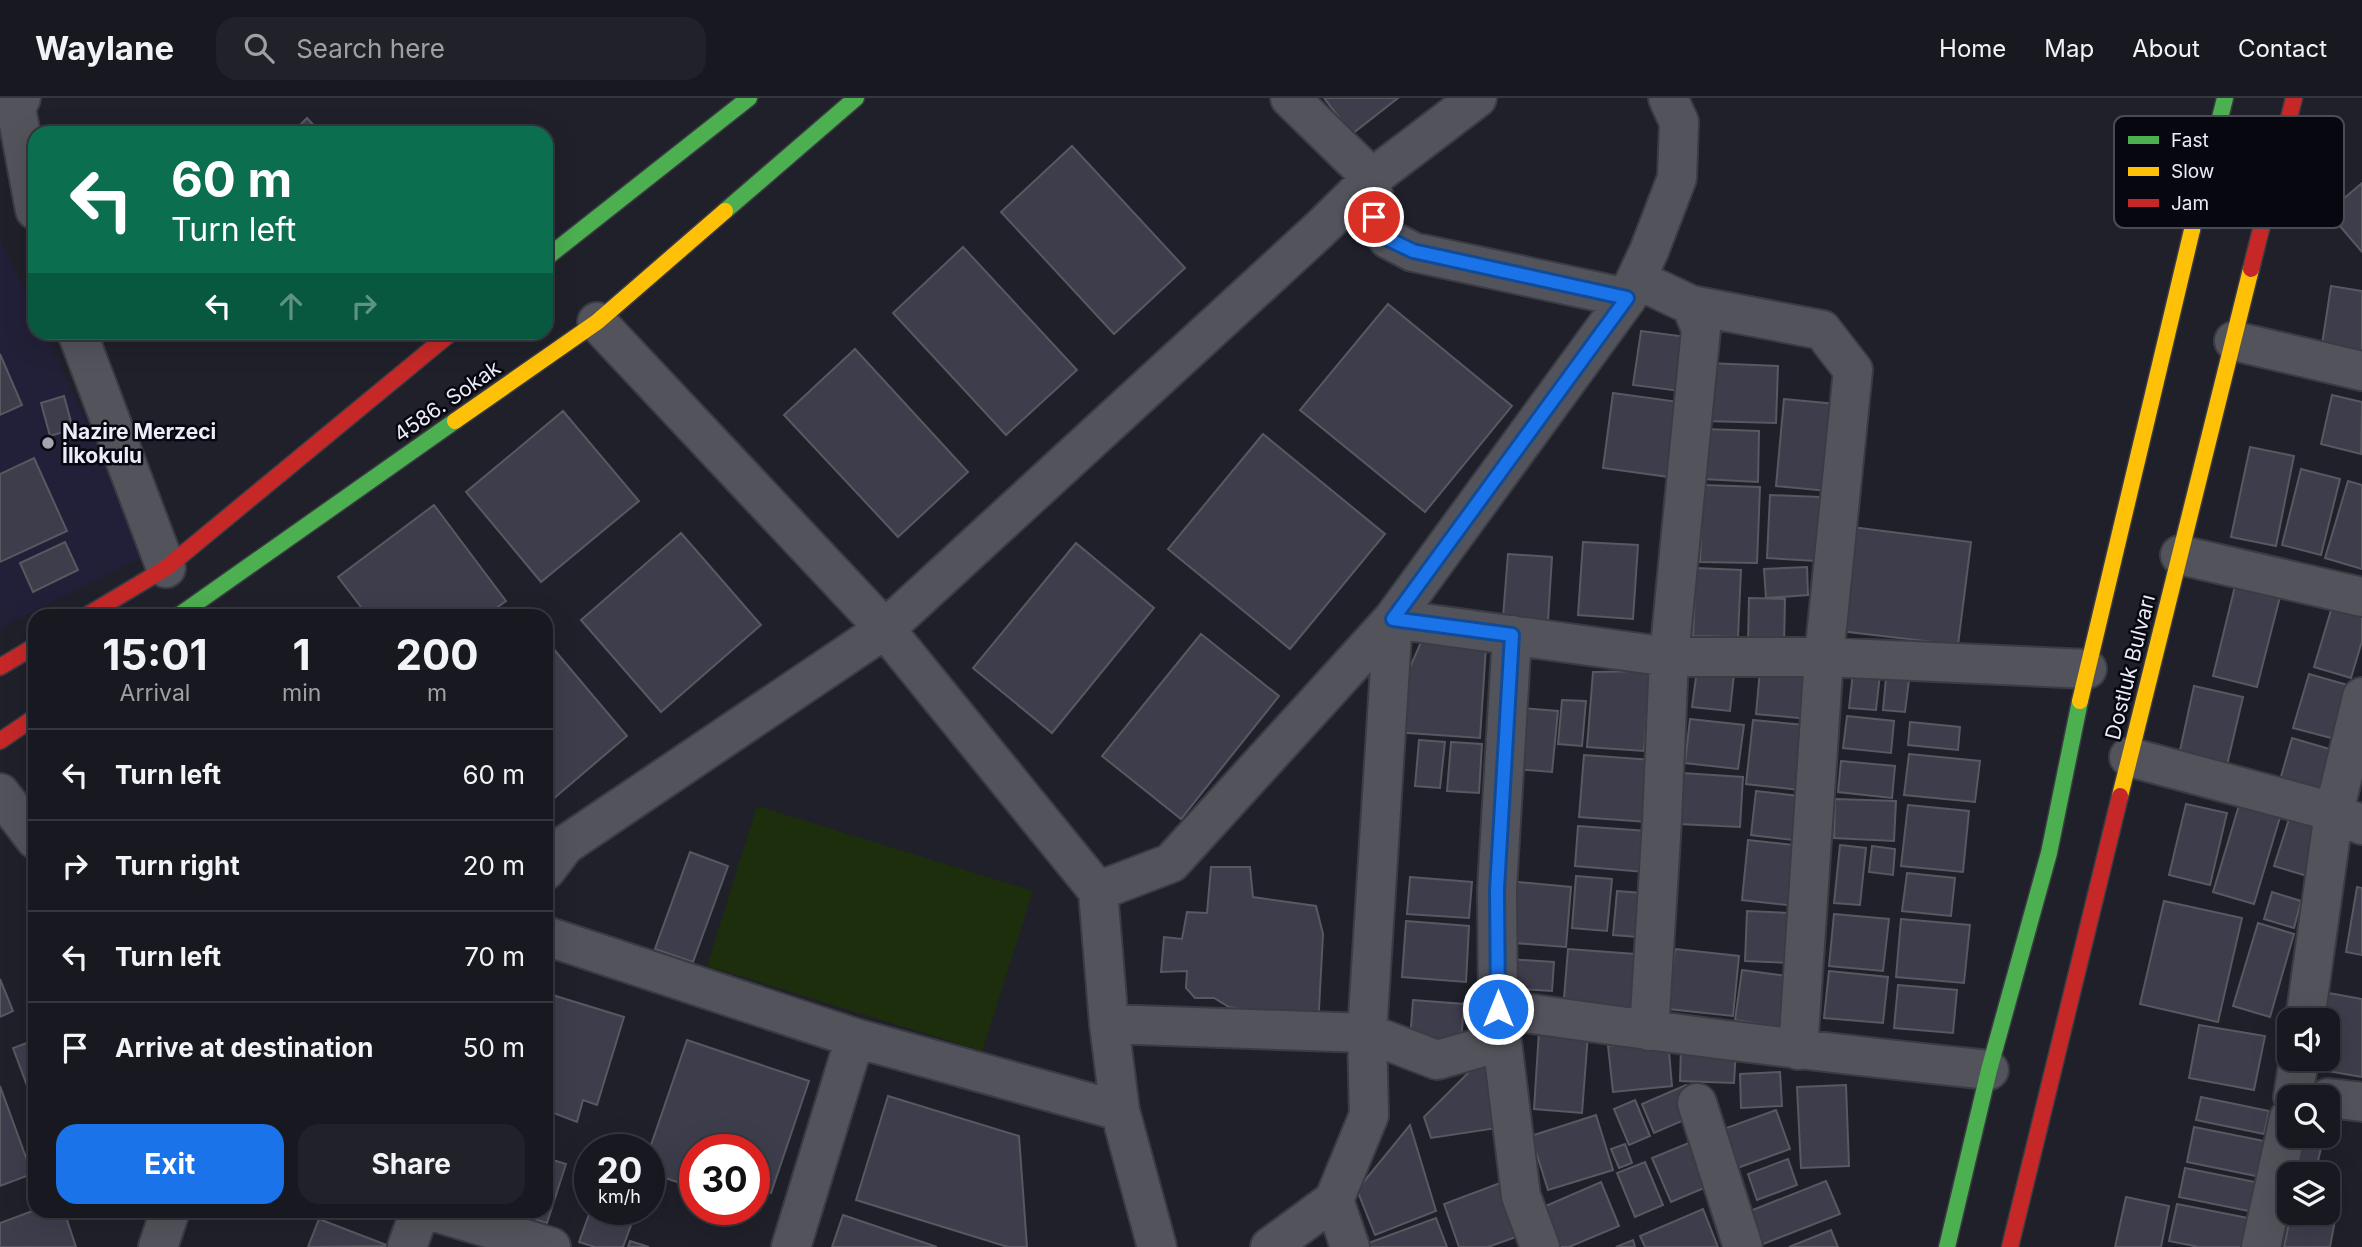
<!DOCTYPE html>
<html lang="en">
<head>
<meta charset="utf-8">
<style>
	:root { --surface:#181820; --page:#212129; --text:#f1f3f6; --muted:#9fa0a5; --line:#36373e; --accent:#1a73e8 }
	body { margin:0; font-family:Inter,sans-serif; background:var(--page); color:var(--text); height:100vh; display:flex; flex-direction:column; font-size:26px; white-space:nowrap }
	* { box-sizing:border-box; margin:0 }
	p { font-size:23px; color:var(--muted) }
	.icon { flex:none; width:38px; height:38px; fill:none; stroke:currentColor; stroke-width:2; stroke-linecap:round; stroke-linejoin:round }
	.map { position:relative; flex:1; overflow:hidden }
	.panel { position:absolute; left:28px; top:511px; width:525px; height:609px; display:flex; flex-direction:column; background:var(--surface); border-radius:21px; box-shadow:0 7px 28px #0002,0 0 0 2px var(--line) }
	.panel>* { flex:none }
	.banner { position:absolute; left:28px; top:28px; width:525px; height:214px; border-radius:21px; box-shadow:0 7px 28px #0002,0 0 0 2px var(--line); background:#0b6e4f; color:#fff; overflow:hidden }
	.tools { position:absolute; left:2277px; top:910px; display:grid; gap:14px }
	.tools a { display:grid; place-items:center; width:63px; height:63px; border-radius:14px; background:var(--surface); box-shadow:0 7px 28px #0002,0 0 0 2px var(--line); font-size:35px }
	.speed { position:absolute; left:574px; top:1036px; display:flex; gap:14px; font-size:35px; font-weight:700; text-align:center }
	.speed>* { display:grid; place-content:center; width:91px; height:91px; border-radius:50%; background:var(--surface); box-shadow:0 7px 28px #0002,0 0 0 2px var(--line); line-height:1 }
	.speed small { font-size:18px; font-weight:400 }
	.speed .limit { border:10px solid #d22; background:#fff; color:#111 }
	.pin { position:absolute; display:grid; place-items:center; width:60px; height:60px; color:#fff; margin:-30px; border:4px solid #fff; border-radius:50%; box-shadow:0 2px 7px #0007 }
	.me { position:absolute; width:77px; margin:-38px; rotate:0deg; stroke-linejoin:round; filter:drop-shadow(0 0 5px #0008) }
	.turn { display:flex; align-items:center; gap:24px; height:147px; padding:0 28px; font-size:32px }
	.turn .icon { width:91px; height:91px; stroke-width:2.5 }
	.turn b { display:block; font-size:49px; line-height:60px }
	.lanes { display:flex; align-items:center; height:66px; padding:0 28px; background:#0003; justify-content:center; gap:35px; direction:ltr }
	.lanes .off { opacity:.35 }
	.eta { display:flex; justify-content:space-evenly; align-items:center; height:119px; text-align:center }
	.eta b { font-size:42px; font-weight:700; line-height:49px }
	.cta { display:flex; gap:14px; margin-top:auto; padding:14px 28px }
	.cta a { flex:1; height:80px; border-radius:21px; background:var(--accent); color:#fff; font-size:28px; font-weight:700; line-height:80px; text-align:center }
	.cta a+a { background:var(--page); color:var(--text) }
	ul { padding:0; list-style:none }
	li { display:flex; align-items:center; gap:21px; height:91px; padding:0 28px; border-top:2px solid var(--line) }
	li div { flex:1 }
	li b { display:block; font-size:26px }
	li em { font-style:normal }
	header { display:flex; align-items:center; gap:42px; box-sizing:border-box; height:98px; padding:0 35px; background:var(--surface); border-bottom:2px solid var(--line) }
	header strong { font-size:33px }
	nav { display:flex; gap:38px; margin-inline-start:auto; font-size:24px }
	.search { width:490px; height:63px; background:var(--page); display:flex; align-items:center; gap:18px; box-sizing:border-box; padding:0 24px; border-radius:21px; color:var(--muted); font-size:26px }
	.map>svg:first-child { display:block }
	.built { fill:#222038 }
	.green { fill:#1d2e0c }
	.building { fill:#3e3d4c; stroke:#585861; stroke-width:2 }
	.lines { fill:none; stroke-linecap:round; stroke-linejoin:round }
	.street-casing { stroke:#3b3b44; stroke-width:42 }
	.fast-casing { stroke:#3b3b44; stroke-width:19 }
	.slow-casing { stroke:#3b3b44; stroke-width:19 }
	.jam-casing { stroke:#3b3b44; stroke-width:19 }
	.street { stroke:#53535c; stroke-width:38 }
	.fast { stroke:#4caf50; stroke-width:16 }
	.slow { stroke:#ffc107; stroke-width:16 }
	.jam { stroke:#c62828; stroke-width:16 }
	.route-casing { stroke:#114b97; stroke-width:18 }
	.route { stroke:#1a73e8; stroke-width:12 }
	.poi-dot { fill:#a4a4b1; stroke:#07070f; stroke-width:2.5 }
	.labels { text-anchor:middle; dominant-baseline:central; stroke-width:5; stroke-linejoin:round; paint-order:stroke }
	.street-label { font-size:21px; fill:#ebebf9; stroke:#07070f }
	.poi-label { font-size:21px; font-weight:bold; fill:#ebebf9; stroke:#07070f; text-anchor:start }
	.key { fill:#07070f; stroke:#4b4b55; stroke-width:2 }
	.key-label { font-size:19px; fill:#ebebf9 }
</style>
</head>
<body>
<header>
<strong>Waylane</strong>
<div class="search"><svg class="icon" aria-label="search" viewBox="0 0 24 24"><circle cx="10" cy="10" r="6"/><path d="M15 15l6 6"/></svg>Search here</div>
<nav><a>Home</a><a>Map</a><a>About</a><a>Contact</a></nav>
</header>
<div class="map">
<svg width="2362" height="1149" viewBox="0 0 2362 1149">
	<rect width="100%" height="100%" fill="#20202a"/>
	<path class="built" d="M 0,142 L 35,215 L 35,234 L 44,235 L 149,455 L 0,530 Z"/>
	<path class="green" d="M 757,708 L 1033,793 L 982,953 L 707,868 Z"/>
	<path class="building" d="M 1324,0 L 1398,0 L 1352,36 Z
		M 307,20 L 321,35 L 292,35 Z
		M 1072,48 L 1185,170 L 1114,236 L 1001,114 Z
		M 2362,85 L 2362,154 L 2328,114 Z
		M 963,149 L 1077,272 L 1006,337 L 893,215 Z
		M 2331,188 L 2362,193 L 2362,259 L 2321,253 Z
		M 1388,206 L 1512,308 L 1425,414 L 1300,312 Z
		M 1641,233 L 1687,239 L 1680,293 L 1633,287 Z
		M 855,251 L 968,374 L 898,439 L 784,317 Z
		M 0,256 L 22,307 L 0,317 Z
		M 1707,265 L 1778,268 L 1776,325 L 1705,323 Z
		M 1613,295 L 1679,304 L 1669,379 L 1603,370 Z
		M 2332,297 L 2362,304 L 2361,356 L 2321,346 Z
		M 64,298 L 73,331 L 50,338 L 41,305 Z
		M 1784,301 L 1836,306 L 1828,393 L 1776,388 Z
		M 563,313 L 639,403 L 541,484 L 466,394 Z
		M 1705,331 L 1759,333 L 1758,384 L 1703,381 Z
		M 1263,336 L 1385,436 L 1290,551 L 1168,451 Z
		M 2250,349 L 2294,358 L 2276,448 L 2231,439 Z
		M 34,360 L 67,433 L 0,464 L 0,376 Z
		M 2301,371 L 2340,381 L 2321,457 L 2282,447 Z
		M 2348,383 L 2362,387 L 2362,471 L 2325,460 Z
		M 1703,387 L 1760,389 L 1757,465 L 1700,464 Z
		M 1770,397 L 1820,399 L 1816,463 L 1767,460 Z
		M 434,407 L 506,503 L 485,518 L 368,518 L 338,479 Z
		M 1844,428 L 1971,444 L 1958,547 L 1832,532 Z
		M 681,435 L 761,527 L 661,614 L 581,522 Z
		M 65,444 L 78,472 L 33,494 L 20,465 Z
		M 1583,444 L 1638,447 L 1633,521 L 1578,517 Z
		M 1076,445 L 1154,510 L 1052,635 L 973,570 Z
		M 1508,456 L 1552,459 L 1548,523 L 1503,519 Z
		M 1807,469 L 1808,497 L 1766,500 L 1764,471 Z
		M 1696,470 L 1741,472 L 1738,539 L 1693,538 Z
		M 2237,480 L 2282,491 L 2257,589 L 2213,578 Z
		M 1749,500 L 1785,501 L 1784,546 L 1748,544 Z
		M 2332,509 L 2362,517 L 2362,543 L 2351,580 L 2314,569 Z
		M 1201,536 L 1279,598 L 1181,721 L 1102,658 Z
		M 546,542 L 627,638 L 546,707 Z
		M 1422,542 L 1486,549 L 1480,640 L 1394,634 L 1398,596 Z
		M 1697,572 L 1734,576 L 1730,613 L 1692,609 Z
		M 1760,572 L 1813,578 L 1808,621 L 1756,616 Z
		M 1650,573 L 1644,653 L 1587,649 L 1593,574 Z
		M 1853,574 L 1880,576 L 1876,612 L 1849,610 Z
		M 2309,576 L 2351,588 L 2335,641 L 2293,630 Z
		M 1886,580 L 1909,582 L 1905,614 L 1883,612 Z
		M 2194,588 L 2243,599 L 2227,667 L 2179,657 Z
		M 1562,602 L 1586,603 L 1582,648 L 1558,646 Z
		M 1521,610 L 1558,613 L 1552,674 L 1516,671 Z
		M 1847,618 L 1894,623 L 1891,655 L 1843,650 Z
		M 1690,621 L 1744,627 L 1738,671 L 1685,665 Z
		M 1753,622 L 1816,628 L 1808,693 L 1746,686 Z
		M 1910,624 L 1960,629 L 1958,652 L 1908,647 Z
		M 2292,640 L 2336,653 L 2321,701 L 2278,689 Z
		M 1419,642 L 1445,644 L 1440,690 L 1415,688 Z
		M 1451,644 L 1482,646 L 1479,695 L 1447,693 Z
		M 1909,656 L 1980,663 L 1975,704 L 1904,697 Z
		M 1584,657 L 1652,662 L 1647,724 L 1579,719 Z
		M 1841,663 L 1895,668 L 1892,700 L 1838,694 Z
		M 1682,675 L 1743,679 L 1740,729 L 1679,726 Z
		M 1756,693 L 1807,699 L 1802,743 L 1751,737 Z
		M 1835,701 L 1896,703 L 1894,743 L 1834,740 Z
		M 2240,704 L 2281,716 L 2254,806 L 2213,794 Z
		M 2186,706 L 2227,715 L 2210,787 L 2169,777 Z
		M 1908,707 L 1969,713 L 1963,774 L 1901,768 Z
		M 2291,715 L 2323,724 L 2307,778 L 2274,768 Z
		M 1578,728 L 1647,733 L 1644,774 L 1575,768 Z
		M 1748,742 L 1802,748 L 1796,808 L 1742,802 Z
		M 1840,747 L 1866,750 L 1860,807 L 1834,805 Z
		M 1872,748 L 1895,751 L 1893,777 L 1869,774 Z
		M 690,754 L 728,768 L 693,864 L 655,851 Z
		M 1211,769 L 1250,769 L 1253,799 L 1316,808 L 1323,836 L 1319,912 L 1302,922 L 1229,909 L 1214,900 L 1195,900 L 1186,890 L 1187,873 L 1161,874 L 1164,839 L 1182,841 L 1187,814 L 1207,815 Z
		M 1907,775 L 1955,780 L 1951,818 L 1902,813 Z
		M 1576,778 L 1612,781 L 1607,833 L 1572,830 Z
		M 1410,779 L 1472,784 L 1469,820 L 1407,816 Z
		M 1507,783 L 1571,789 L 1566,849 L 1502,844 Z
		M 2357,789 L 2362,790 L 2362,857 L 2346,854 Z
		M 1617,793 L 1642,795 L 1638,839 L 1613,837 Z
		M 2272,794 L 2301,803 L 2294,830 L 2264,821 Z
		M 2164,803 L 2242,820 L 2218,924 L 2140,906 Z
		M 1747,813 L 1792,815 L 1791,865 L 1745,863 Z
		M 1834,816 L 1889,821 L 1883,873 L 1829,868 Z
		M 1901,821 L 1970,827 L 1964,885 L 1896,879 Z
		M 1406,823 L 1469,828 L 1466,884 L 1402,879 Z
		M 2258,825 L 2294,836 L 2270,919 L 2233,908 Z
		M 1568,851 L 1635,856 L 1630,918 L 1563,912 Z
		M 1675,851 L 1739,858 L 1733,918 L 1668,911 Z
		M 1508,861 L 1554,864 L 1552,893 L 1506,890 Z
		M 1742,872 L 1787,878 L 1780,929 L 1735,922 Z
		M 1829,873 L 1888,879 L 1883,925 L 1824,920 Z
		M 0,881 L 13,913 L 0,919 Z
		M 1898,887 L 1957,892 L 1953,935 L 1894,930 Z
		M 2323,894 L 2362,901 L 2362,979 L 2310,970 L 2312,961 L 2328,961 L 2328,922 L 2319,922 Z
		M 546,895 L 624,919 L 597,1007 L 583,1002 L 577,1024 L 546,1012 Z
		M 1413,902 L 1464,906 L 1461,945 L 1410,942 Z
		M 2199,927 L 2265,938 L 2254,992 L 2189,980 Z
		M 1539,933 L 1588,936 L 1582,1015 L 1534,1011 Z
		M 35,942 L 35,1009 L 13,950 Z
		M 687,942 L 809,983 L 771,1095 L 762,1092 L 756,1110 L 754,1052 L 695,1052 L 695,1090 L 650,1075 L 655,1063 L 649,1061 L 649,1053 Z
		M 1668,942 L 1672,988 L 1613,994 L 1608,948 Z
		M 1681,949 L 1736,951 L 1734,985 L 1680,983 Z
		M 1485,958 L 1497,1030 L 1431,1040 L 1424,1019 Z
		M 1780,974 L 1782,1008 L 1741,1010 L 1740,976 Z
		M 1686,987 L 1698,1016 L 1654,1035 L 1642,1006 Z
		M 1846,987 L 1849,1068 L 1801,1070 L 1797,989 Z
		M 0,988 L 32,1076 L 0,1088 Z
		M 888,998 L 1019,1038 L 1027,1149 L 1008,1149 L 856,1102 Z
		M 2201,999 L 2269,1013 L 2264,1036 L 2196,1022 Z
		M 1635,1002 L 1650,1038 L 1629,1047 L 1614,1011 Z
		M 1776,1012 L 1790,1051 L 1732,1072 L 1718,1033 Z
		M 1596,1017 L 1613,1072 L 1548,1092 L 1531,1038 Z
		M 1410,1027 L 1436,1113 L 1375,1137 L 1357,1092 Z
		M 2194,1029 L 2264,1043 L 2256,1078 L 2187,1064 Z
		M 2305,1038 L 2323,1041 L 2315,1076 L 2298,1073 Z
		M 1691,1044 L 1709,1088 L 1671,1104 L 1652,1060 Z
		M 1625,1046 L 1632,1065 L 1619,1070 L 1611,1051 Z
		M 546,1060 L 566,1066 L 547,1125 L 507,1113 L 546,1113 Z
		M 1788,1061 L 1797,1087 L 1757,1102 L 1748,1076 Z
		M 1645,1064 L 1663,1107 L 1635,1119 L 1617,1075 Z
		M 2185,1070 L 2255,1084 L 2249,1113 L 2179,1099 Z
		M 1508,1082 L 1527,1135 L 1488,1149 L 1459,1149 L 1444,1106 Z
		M 1826,1083 L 1840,1116 L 1758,1148 L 1745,1115 Z
		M 1601,1084 L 1619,1128 L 1569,1149 L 1557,1149 L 1541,1110 Z
		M 2126,1099 L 2169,1108 L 2161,1149 L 2115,1149 Z
		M 2328,1104 L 2338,1106 L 2330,1149 L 2284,1149 L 2291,1115 L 2328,1115 Z
		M 2177,1106 L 2248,1120 L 2241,1149 L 2199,1149 L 2169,1143 Z
		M 591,1111 L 637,1111 L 623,1149 L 595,1149 L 579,1144 Z
		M 1703,1111 L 1718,1149 L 1645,1149 L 1640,1138 Z
		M 35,1112 L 64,1113 L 76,1149 L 0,1149 L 0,1125 Z
		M 843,1117 L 937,1149 L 832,1149 Z
		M 1436,1120 L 1447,1149 L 1364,1149 L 1363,1147 Z
		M 319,1121 L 389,1148 L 308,1149 Z
		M 1831,1132 L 1838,1149 L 1789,1149 Z
		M 1633,1142 L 1635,1149 L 1616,1149 Z
		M 630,1143 L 649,1149 L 628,1149 Z"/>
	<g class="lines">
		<defs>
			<path id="street" d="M 21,0 L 16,10 L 35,112
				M 1290,0 L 1372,80 L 1374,119 L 1388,141 L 1413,154 L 1627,200
				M 1636,181 L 1691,207 L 1701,231 L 1669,559 L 1662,723 L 1649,933
				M 1691,207 L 1822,232 L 1853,272 L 1824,559 L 1798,952
				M 597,224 L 885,531 L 1098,793 L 1109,926 L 1120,1013 L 1157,1149
				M 77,234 L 166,470
				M 2234,243 L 2362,273
				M 2180,457 L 2362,499
				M 2129,659 L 2334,714 L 2362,727
				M 0,695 L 35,741
				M 546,772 L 565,747 L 885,531 L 1318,133 L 1372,80 L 1477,0
				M 1098,793 L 1171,765 L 1393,521 L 1627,200 L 1649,153 L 1677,80 L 1679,24 L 1668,0
				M 546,838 L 855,940 L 1120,1013
				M 1498,911 L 1497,791 L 1512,537
				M 2305,922 L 2334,714 L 2362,599
				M 1109,926 L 1367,935 L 1437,962 L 1501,944
				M 2293,999 L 2299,961
				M 2328,1000 L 2362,1004
				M 1697,1005 L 1743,1149
				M 1334,1102 L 1350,1149
				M 432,1113 L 551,1149
				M 158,1149 L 170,1113
				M 407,1149 L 420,1113
				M 791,1149 L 855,940
				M 1270,1149 L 1334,1102 L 1369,1017 L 1367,935 L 1393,521 L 1669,559 L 1824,559 L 2087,571
				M 1540,1149 L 1521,1098 L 1498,911 C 1661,935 1825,955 1989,972
				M 2261,1149 L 2289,1020"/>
			<path id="fast" d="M 725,113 L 856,0
				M 2192,132 L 2225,0
				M 546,160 L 749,0
				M 178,518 L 455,323
				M 1947,1149 L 1989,972 L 2049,755 L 2080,603"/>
			<path id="slow" d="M 455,323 L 597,224 L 725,113
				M 2080,603 L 2192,132
				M 2120,698 L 2251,171"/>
			<path id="jam" d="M 2251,171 L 2294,0
				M 86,518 L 166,470 L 452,234
				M 0,569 L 35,548
				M 0,643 L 35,619
				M 2010,1149 L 2120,698"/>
		</defs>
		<use href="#street" class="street-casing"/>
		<use href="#fast" class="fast-casing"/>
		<use href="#slow" class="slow-casing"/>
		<use href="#jam" class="jam-casing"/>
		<use href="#street" class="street"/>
		<use href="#fast" class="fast"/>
		<use href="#slow" class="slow"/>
		<use href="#jam" class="jam"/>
	</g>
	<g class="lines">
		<defs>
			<path id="route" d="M 1374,119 L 1388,141 L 1413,153 L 1627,200 L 1393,521 L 1512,537 L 1497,791 L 1498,911"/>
		</defs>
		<use href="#route" class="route-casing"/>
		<use href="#route" class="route"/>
	</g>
	<circle class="poi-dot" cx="48" cy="345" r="7"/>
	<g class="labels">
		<g class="street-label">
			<text transform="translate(447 303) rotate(-35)">4586. Sokak</text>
			<text transform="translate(2130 569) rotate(-76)">Dostluk Bulvarı</text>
		</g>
		<g class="poi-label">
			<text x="62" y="333">Nazire Merzeci<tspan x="62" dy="24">İlkokulu</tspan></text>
		</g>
	</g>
	<rect x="2114" y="18" width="230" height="112" rx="10" class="key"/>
	<rect x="2128" y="38" width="31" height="8" fill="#4caf50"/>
	<rect x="2128" y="69" width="31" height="9" fill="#ffc107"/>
	<rect x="2128" y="101" width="31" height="8" fill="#c62828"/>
	<g class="key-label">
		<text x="2171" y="49">Fast</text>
		<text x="2171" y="80">Slow</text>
		<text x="2171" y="112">Jam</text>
	</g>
</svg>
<div class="tools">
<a><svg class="icon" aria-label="sound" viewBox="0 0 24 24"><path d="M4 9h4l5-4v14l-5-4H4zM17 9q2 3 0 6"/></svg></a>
<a><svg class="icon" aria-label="search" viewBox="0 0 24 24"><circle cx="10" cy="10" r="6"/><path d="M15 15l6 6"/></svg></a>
<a><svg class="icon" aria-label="layers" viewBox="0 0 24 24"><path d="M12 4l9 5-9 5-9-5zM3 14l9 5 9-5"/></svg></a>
</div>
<div class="speed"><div>20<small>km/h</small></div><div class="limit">30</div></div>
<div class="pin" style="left:1374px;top:119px;background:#d93025"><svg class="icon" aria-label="arrive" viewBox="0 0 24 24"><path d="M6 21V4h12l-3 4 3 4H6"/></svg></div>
<svg class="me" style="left:1498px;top:911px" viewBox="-20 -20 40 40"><circle r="17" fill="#1a73e8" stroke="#fff" stroke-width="3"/><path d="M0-11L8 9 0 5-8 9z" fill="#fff"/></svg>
<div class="banner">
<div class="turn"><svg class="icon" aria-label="left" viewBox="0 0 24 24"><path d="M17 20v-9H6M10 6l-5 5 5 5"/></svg><div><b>60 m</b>Turn left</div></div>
<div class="lanes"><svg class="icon" aria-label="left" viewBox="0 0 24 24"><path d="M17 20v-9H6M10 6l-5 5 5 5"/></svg><svg class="icon off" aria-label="ahead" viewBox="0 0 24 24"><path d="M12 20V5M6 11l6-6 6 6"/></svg><svg class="icon off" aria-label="right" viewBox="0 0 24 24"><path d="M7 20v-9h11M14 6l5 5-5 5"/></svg></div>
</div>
<section class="panel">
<div class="eta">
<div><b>15:01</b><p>Arrival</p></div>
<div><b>1</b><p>min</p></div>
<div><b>200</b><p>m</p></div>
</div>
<ul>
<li><svg class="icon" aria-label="left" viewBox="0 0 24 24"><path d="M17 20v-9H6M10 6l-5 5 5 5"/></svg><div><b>Turn left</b></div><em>60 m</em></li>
<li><svg class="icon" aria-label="right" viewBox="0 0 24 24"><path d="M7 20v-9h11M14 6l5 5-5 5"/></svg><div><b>Turn right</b></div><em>20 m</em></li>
<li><svg class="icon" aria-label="left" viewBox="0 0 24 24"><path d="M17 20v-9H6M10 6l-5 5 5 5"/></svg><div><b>Turn left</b></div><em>70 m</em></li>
<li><svg class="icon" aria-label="arrive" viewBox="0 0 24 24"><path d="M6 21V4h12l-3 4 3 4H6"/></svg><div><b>Arrive at destination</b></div><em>50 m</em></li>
</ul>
<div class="cta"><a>Exit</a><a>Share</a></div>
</section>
</div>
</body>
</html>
